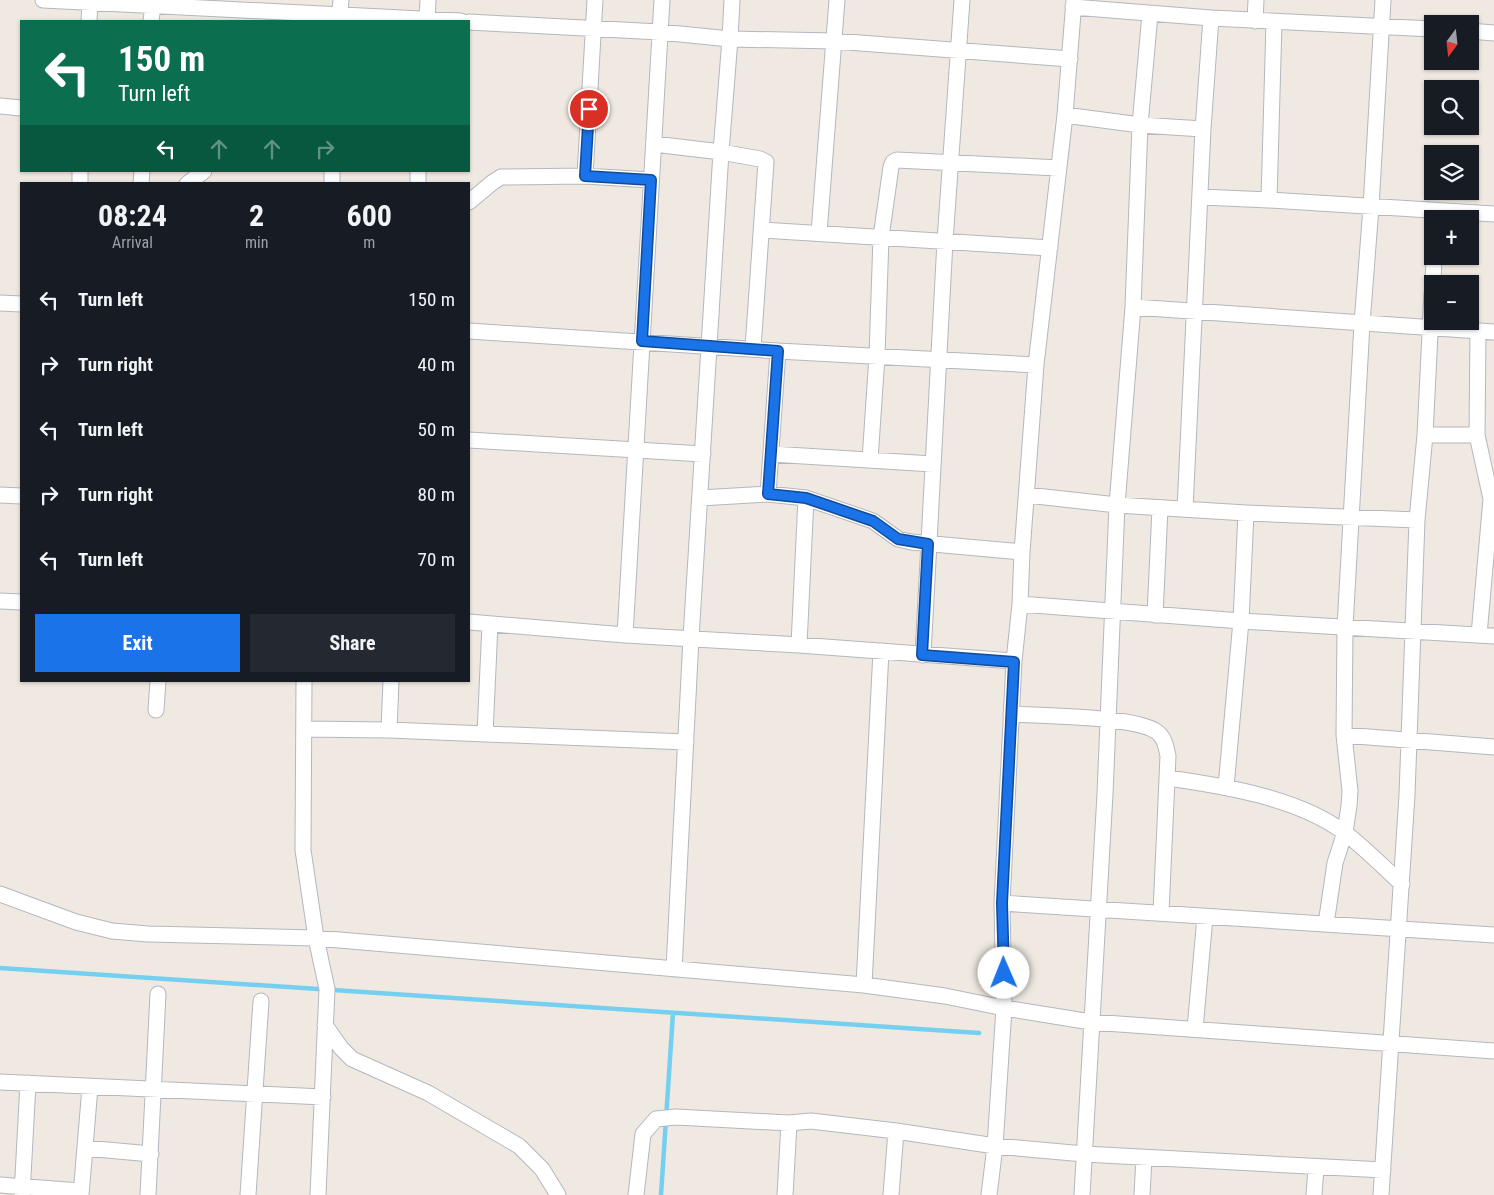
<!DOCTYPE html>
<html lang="en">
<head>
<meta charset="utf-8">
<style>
	:root { --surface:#171b24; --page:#242831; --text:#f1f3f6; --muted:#9ea1a6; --accent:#1a73e8 }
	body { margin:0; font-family:"Roboto Condensed",sans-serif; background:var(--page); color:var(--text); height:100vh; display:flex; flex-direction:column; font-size:19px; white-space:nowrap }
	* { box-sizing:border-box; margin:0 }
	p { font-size:16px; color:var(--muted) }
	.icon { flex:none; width:28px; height:28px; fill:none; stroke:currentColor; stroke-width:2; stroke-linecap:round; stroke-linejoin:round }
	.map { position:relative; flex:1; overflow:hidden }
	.side { position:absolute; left:20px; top:182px; width:450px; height:500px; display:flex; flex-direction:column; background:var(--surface); border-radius:0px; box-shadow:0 1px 4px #0004 }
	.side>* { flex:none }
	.guide { position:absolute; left:20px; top:20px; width:450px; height:152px; border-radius:0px; box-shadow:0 1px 4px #0004; background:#0b6e4f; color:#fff; overflow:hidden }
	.needle { width:32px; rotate:195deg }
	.buttons { position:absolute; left:1424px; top:15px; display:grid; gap:10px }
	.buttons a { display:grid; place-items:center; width:55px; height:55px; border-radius:0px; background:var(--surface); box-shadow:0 1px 4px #0004; font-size:25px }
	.pin { position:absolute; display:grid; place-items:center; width:42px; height:42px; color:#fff; margin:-21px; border:2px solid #fff; border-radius:50%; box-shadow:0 1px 5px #0007 }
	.me { position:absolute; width:55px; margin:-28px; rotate:359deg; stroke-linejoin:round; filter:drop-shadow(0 0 4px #0008) }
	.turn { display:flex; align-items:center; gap:18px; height:105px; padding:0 15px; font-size:22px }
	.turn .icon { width:65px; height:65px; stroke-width:2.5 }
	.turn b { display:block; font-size:35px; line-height:42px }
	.lanes { display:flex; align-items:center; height:48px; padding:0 15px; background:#0003; justify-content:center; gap:25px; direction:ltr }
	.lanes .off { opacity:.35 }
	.eta { display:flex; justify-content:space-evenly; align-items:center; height:85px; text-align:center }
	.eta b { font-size:30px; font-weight:700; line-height:35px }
	.action { display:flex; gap:10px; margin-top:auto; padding:10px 15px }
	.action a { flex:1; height:58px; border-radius:0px; background:var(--accent); color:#fff; font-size:20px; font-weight:700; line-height:58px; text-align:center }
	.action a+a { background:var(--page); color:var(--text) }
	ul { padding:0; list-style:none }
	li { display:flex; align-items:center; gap:15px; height:65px; padding:0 15px }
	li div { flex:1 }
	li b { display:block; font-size:19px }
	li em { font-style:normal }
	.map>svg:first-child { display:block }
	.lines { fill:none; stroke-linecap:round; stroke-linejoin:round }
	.stream { stroke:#75cff0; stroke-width:4.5 }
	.minor-casing { stroke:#b4b7c1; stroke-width:17 }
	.minor { stroke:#fff; stroke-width:15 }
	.route-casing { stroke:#114b97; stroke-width:12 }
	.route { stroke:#1a73e8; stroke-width:9 }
</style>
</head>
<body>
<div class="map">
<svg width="1494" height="1195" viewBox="0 0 1494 1195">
	<rect width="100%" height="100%" fill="#efe9e1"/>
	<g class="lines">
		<path class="stream" d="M 0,968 L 979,1033
			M 661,1195 L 673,1013"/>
		<defs>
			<path id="minor" d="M 43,0 L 461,21
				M 1073,7 L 1211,18 L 1432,29
				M 89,21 L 90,0
				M 151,21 L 153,5
				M 339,21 L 341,0
				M 427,21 L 428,0
				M 1255,21 L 1256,0
				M 469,22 L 660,32 L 730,39 L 834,41 L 1070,59
				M 1470,31 L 1494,33
				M 0,106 L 21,108
				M 1065,115 L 1140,125 L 1203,129
				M 654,144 L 721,152 L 760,159 L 766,162 L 753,348
				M 585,176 L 595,0
				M 80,184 L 80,171
				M 141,184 L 142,171
				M 187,184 L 204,171
				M 332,184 L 332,171
				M 418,184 L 418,171
				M 1201,197 L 1269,200 L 1494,214
				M 1269,200 L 1274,22
				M 469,202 L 493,182 L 501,177 L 585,176 L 651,180
				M 762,230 L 1050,248
				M 819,233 L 837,0
				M 1433,284 L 1434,256
				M 0,303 L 21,304
				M 1133,307 L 1494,332
				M 469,331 L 778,351 L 1036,365
				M 1478,331 L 1477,435 L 1491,499 L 1479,635
				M 1425,435 L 1477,435
				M 469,440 L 703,454
				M 771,454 L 933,464
				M 870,460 L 877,356 L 881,237 L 891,167 L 893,162 L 897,160 L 1059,168
				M 768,494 L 778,351
				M 0,495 L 21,496
				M 1027,495 L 1117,505 L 1246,513 L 1417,520
				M 700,498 L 768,494 L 806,498 L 873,521 L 898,539 L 911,542 L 1022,552
				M 1185,509 L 1203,129 L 1211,18
				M 0,601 L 21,602
				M 1020,604 L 1241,621 L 1494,636
				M 1155,615 L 1160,508
				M 469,622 L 625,635 L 799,645 L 1014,661
				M 625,635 L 662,0
				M 799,645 L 806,498
				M 923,655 L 945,241 L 962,0
				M 304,681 L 303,850 L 316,938 L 327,989 L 318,1195
				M 156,710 L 158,681
				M 1011,714 C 1041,716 1136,716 1157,732 C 1165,738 1166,747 1168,756 L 1161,913
				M 304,729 L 389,730 L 686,742
				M 389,730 L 391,681
				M 485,734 L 490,624
				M 1344,735 L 1494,747
				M 1168,778 C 1224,786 1299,798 1345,833 C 1365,848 1383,867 1402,884
				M 1226,787 L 1241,621 L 1246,513
				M 0,894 L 76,922 L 112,931 L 148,934 L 316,938 L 864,985 L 945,996 L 1004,1008 L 1091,1022 L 1494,1051
				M 1002,903 L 1494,935
				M 1326,924 L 1335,863 L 1345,832 L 1349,806 L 1350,791 L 1344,735 L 1345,627 L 1362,324 L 1371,207 L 1383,0
				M 674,969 L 691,638 L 721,152 L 730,39 L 732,0
				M 864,985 L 881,651
				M 325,1025 L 341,1048 L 352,1059 L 428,1093 L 519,1146 L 542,1169 L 558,1195
				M 1195,1029 L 1205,917
				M 0,1082 L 323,1097
				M 85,1148 L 151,1154
				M 0,1185 L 81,1191
				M 22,1195 L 28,1083
				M 81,1195 L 90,1087
				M 148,1195 L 158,994
				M 248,1195 L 261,1001
				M 636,1195 L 643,1134 L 656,1119 L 676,1117 L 789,1123 L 811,1121 L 896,1131 L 995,1146 L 1084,1154 L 1383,1170
				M 785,1195 L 789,1123
				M 891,1195 L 896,1131
				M 989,1195 L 995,1146 L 1004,1008 L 1002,903 L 1014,661 L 1020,604 L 1022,552 L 1036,365 L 1065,115 L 1074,0
				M 1082,1195 L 1105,794 L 1117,505 L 1133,307 L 1140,125 L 1150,14
				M 1142,1195 L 1144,1158
				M 1314,1195 L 1316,1168
				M 1381,1195 L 1407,795 L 1417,520 L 1425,435 L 1432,293"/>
		</defs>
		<use href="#minor" class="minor-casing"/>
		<use href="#minor" class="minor"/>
	</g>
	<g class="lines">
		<defs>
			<path id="route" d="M 589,109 L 585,176 L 651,180 L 642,341 L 778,351 L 768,494 L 806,498 L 873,521 L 898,539 L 928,544 L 922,655 L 1014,662 L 1002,903 L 1004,973"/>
		</defs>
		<use href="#route" class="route-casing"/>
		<use href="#route" class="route"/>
	</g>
</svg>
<div class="buttons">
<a><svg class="needle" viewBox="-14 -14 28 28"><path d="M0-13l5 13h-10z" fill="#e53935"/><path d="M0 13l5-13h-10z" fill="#9ea1a6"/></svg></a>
<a><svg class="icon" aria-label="search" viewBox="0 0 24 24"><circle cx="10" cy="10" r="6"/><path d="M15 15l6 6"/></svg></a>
<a><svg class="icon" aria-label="layers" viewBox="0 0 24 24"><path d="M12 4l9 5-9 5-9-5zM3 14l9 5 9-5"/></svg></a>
<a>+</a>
<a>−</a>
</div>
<div class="pin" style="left:589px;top:109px;background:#d93025"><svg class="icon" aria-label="arrive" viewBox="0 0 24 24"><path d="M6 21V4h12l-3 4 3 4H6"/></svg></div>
<svg class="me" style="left:1004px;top:973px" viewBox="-20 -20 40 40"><circle r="19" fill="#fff"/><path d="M0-13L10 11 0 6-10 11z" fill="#1a73e8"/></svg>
<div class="guide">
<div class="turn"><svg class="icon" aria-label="left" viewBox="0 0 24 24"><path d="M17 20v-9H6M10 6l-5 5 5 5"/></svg><div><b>150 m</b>Turn left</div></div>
<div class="lanes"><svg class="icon" aria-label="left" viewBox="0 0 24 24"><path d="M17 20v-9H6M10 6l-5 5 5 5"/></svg><svg class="icon off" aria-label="ahead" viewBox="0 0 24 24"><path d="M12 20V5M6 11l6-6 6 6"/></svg><svg class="icon off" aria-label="ahead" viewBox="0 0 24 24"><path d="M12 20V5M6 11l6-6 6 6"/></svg><svg class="icon off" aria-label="right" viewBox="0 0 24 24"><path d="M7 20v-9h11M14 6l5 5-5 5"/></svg></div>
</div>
<section class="side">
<div class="eta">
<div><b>08:24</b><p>Arrival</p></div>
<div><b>2</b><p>min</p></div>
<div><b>600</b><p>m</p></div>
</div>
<ul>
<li><svg class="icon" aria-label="left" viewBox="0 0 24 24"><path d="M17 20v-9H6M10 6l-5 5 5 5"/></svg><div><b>Turn left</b></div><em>150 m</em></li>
<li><svg class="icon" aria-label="right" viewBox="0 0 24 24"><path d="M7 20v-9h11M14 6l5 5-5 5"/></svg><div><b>Turn right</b></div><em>40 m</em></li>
<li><svg class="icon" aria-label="left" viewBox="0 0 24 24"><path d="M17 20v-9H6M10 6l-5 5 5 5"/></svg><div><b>Turn left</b></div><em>50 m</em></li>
<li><svg class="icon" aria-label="right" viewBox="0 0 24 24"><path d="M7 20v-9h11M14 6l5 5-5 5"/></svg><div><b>Turn right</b></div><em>80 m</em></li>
<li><svg class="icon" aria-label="left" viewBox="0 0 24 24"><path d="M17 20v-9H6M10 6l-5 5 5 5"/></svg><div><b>Turn left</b></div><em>70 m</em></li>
</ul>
<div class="action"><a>Exit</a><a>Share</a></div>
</section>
</div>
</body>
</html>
